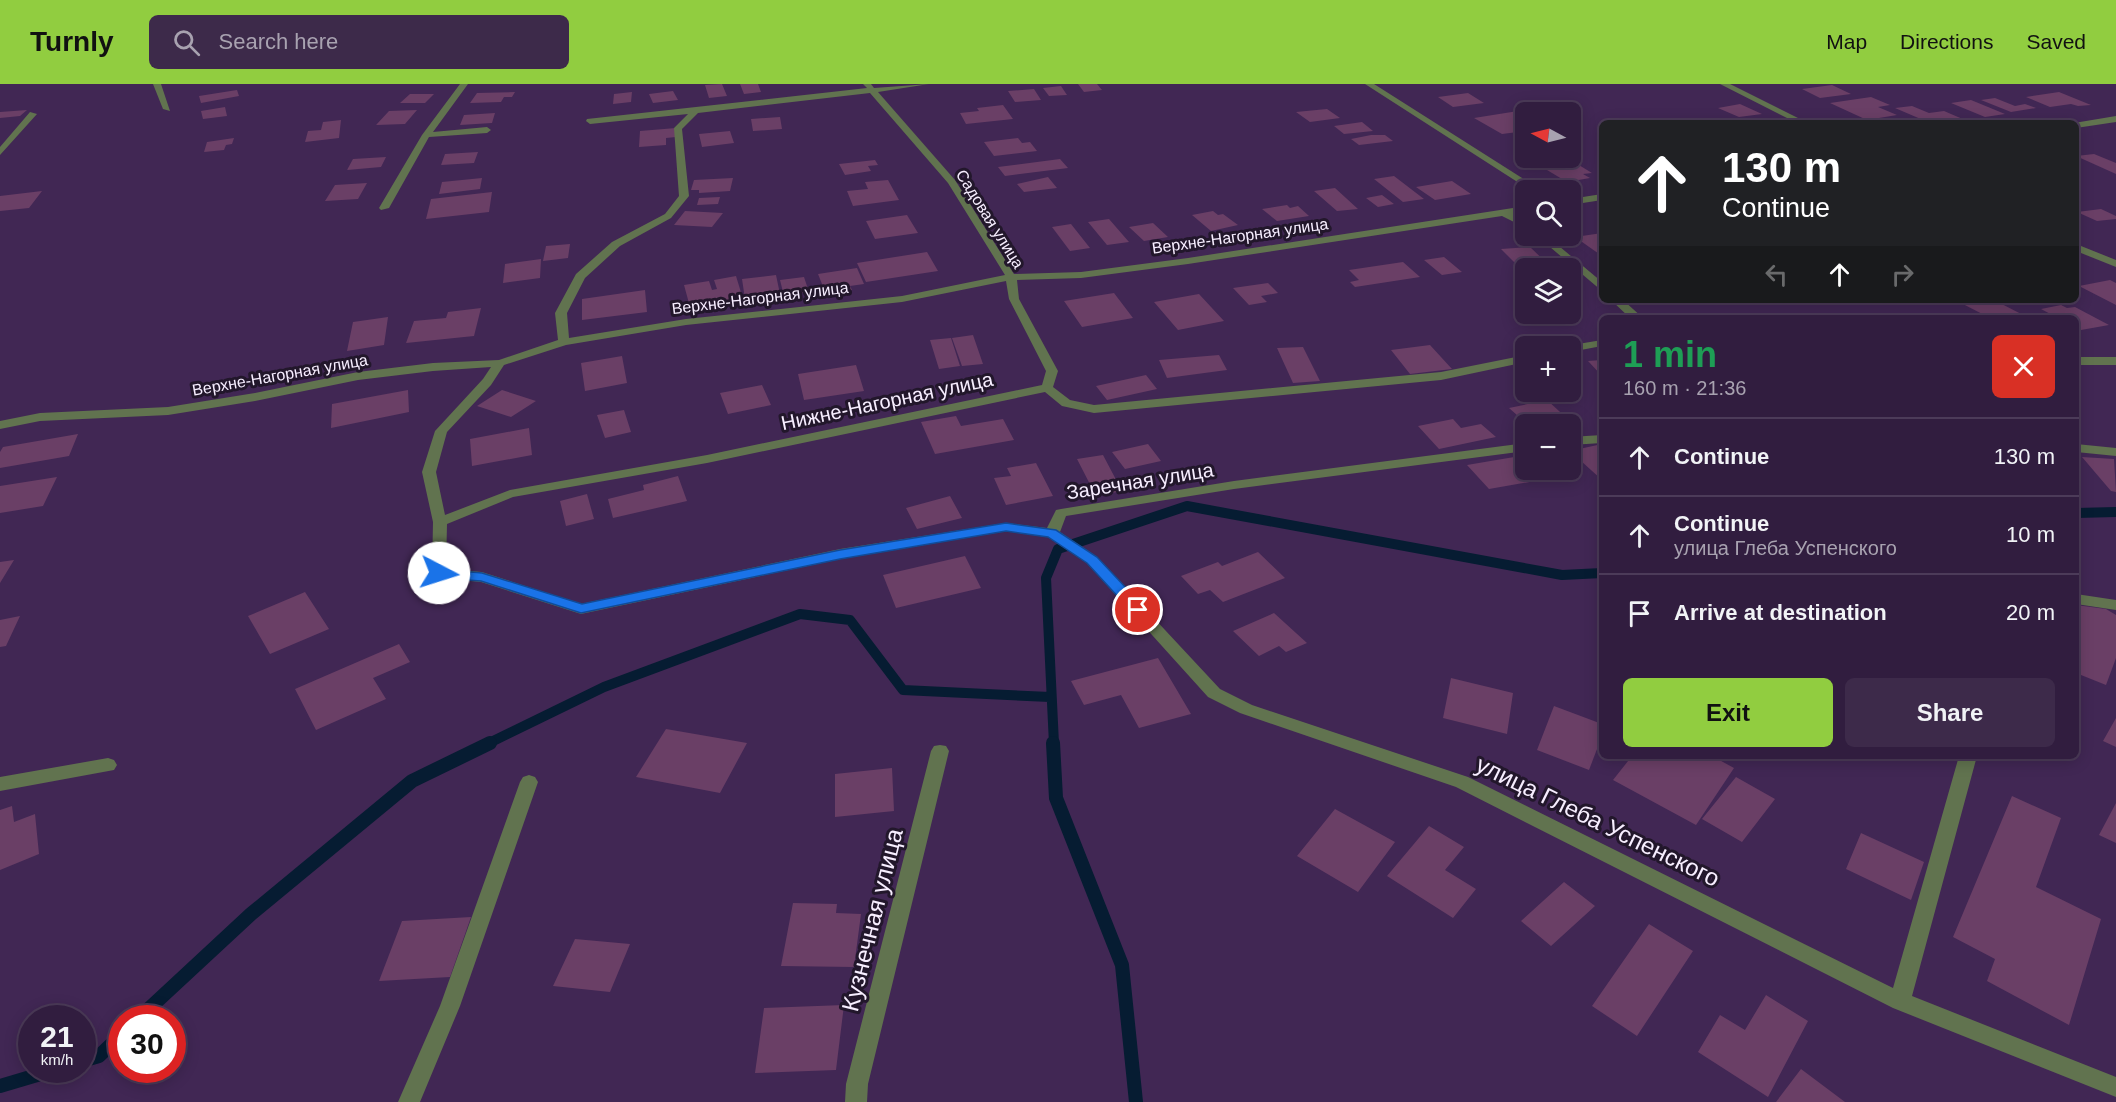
<!DOCTYPE html>
<html lang="en">
<head>
<meta charset="utf-8">
<style>
	:root { --surface:#311d3f; --page:#3d2a4a; --text:#f1f3f6; --muted:#a8a2b0; --line:#4c3b59; --accent:#91cd40 }
	body { margin:0; font-family:Arial,sans-serif; background:var(--page); color:var(--text); height:100vh; display:flex; flex-direction:column; font-size:22px; white-space:nowrap }
	* { box-sizing:border-box; margin:0 }
	p { font-size:20px; color:var(--muted) }
	.icon { flex:none; width:33px; height:33px; fill:none; stroke:currentColor; stroke-width:2; stroke-linecap:round; stroke-linejoin:round }
	.map { position:relative; flex:1; overflow:hidden }
	.sheet { position:absolute; left:1599px; top:231px; width:480px; height:444px; display:flex; flex-direction:column; background:var(--surface); border-radius:9px; box-shadow:0 3px 15px #0003,0 0 0 2px var(--line) }
	.sheet>* { flex:none }
	.hud { position:absolute; left:1599px; top:36px; width:480px; height:183px; border-radius:9px; box-shadow:0 3px 15px #0003,0 0 0 2px var(--line); background:#202124; color:#fff; overflow:hidden }
	.needle { width:39px; rotate:277deg }
	.buttons { position:absolute; left:1515px; top:18px; display:grid; gap:12px }
	.buttons a { display:grid; place-items:center; width:66px; height:66px; border-radius:9px; background:var(--surface); box-shadow:0 3px 15px #0003,0 0 0 2px var(--line); font-size:30px }
	.speed { position:absolute; left:18px; top:921px; display:flex; gap:12px; font-size:30px; font-weight:700; text-align:center }
	.speed>* { display:grid; place-content:center; width:78px; height:78px; border-radius:50%; background:var(--surface); box-shadow:0 3px 15px #0003,0 0 0 2px var(--line); line-height:1 }
	.speed small { font-size:15px; font-weight:400 }
	.speed .limit { border:9px solid #d22; background:#fff; color:#111 }
	.pin { position:absolute; display:grid; place-items:center; width:51px; height:51px; color:#fff; margin:-26px; border:3px solid #fff; border-radius:50%; box-shadow:0 2px 6px #0007 }
	.me { position:absolute; width:66px; margin:-33px; rotate:95deg; stroke-linejoin:round; filter:drop-shadow(0 0 4px #0008) }
	.turn { display:flex; align-items:center; gap:21px; height:126px; padding:0 24px; font-size:27px }
	.turn .icon { width:78px; height:78px; stroke-width:2.5 }
	.turn b { display:block; font-size:42px; line-height:51px }
	.lanes { display:flex; align-items:center; height:57px; padding:0 24px; background:#0003; justify-content:center; gap:30px; direction:ltr }
	.lanes .off { opacity:.35 }
	.round { display:grid; place-items:center; flex:none; width:63px; height:63px; border-radius:9px; background:var(--page) }
	.summary { display:flex; align-items:center; justify-content:space-between; height:102px; padding:0 24px }
	h1 { font-size:36px; font-weight:700; line-height:45px; color:#1e9e55 }
	.button { display:flex; gap:12px; margin-top:auto; padding:12px 24px }
	.button a { flex:1; height:69px; border-radius:9px; background:var(--accent); color:#111; font-size:24px; font-weight:700; line-height:69px; text-align:center }
	.button a+a { background:var(--page); color:var(--text) }
	ul { padding:0; list-style:none }
	li { display:flex; align-items:center; gap:18px; height:78px; padding:0 24px; border-top:2px solid var(--line) }
	li div { flex:1 }
	li b { display:block; font-size:22px }
	li em { font-style:normal }
	header { display:flex; align-items:center; gap:36px; box-sizing:border-box; height:84px; padding:0 30px; background:var(--accent); color:#111 }
	header strong { font-size:28px }
	nav { display:flex; gap:33px; margin-inline-start:auto; font-size:21px }
	.search { width:420px; height:54px; background:var(--page); display:flex; align-items:center; gap:15px; box-sizing:border-box; padding:0 21px; border-radius:9px; color:var(--muted); font-size:22px }
	.map>svg:first-child { display:block }
	.lines { fill:none; stroke-linecap:round; stroke-linejoin:round }
	.stream-far1 { stroke:#061c32; stroke-width:10 }
	.stream { stroke:#061c32; stroke-width:14 }
	.building { fill:#6a3f66 }
	.minor { fill:#61734f; fill-rule:evenodd }
	.route { fill:#1a73e8; stroke:#114b97; stroke-width:1.5 }
	.labels { text-anchor:middle; dominant-baseline:central; stroke-width:6; stroke-linejoin:round; paint-order:stroke }
	.far-street-label { font-size:16px; fill:#f7eeff; stroke:#22172b }
	.street-label { font-size:20px; fill:#f7eeff; stroke:#22172b }
	.near-street-label { font-size:24px; fill:#f7eeff; stroke:#22172b }
</style>
</head>
<body>
<header>
<strong>Turnly</strong>
<div class="search"><svg class="icon" aria-label="search" viewBox="0 0 24 24"><circle cx="10" cy="10" r="6"/><path d="M15 15l6 6"/></svg>Search here</div>
<nav><a>Map</a><a>Directions</a><a>Saved</a></nav>
</header>
<div class="map">
<svg width="2116" height="1018" viewBox="0 0 2116 1018">
	<rect width="100%" height="100%" fill="#412754"/>
	<g class="lines">
		<path class="stream-far1" d="M 2076,429 L 2116,428
			M 487,660 L 604,603 L 800,530 L 850,536 L 903,606 L 1050,613
			M 1054,660 L 1046,494 L 1058,465 L 1187,422 L 1562,491 L 1602,489"/>
		<path class="stream" d="M 1053,659 L 1056,714 L 1122,881 L 1136,1018
			M 139,934 L 251,830 L 412,697 L 490,659
			M 82,977 L 99,972 L 122,950
			M 0,1002 L 54,986"/>
	</g>
	<path class="building" d="M 722,0 L 727,12 L 709,14 L 705,1 Z
		M 740,0 L 758,0 L 761,8 L 744,10 Z
		M 1078,0 L 1097,0 L 1102,6 L 1084,8 Z
		M 1832,1 L 1851,10 L 1820,14 L 1802,5 Z
		M 1061,2 L 1067,11 L 1049,12 L 1043,4 Z
		M 1034,5 L 1041,16 L 1015,18 L 1008,7 Z
		M 237,6 L 239,12 L 201,19 L 199,12 Z
		M 673,7 L 678,16 L 653,19 L 649,10 Z
		M 515,8 L 512,13 L 504,13 L 501,18 L 470,19 L 477,9 Z
		M 632,8 L 631,18 L 613,20 L 614,10 Z
		M 2059,8 L 2091,21 L 2078,22 L 2071,20 L 2050,23 L 2026,13 Z
		M 1468,9 L 1484,19 L 1453,23 L 1438,13 Z
		M 410,10 L 434,10 L 425,19 L 400,19 Z
		M 1871,13 L 1890,21 L 1878,23 L 1897,31 L 1867,36 L 1830,19 Z
		M 1995,14 L 2015,22 L 2025,20 L 2036,24 L 2011,28 L 1981,16 Z
		M 1971,16 L 2005,30 L 1985,33 L 1951,19 Z
		M 1740,20 L 1762,30 L 1739,33 L 1718,24 Z
		M 1003,21 L 1013,35 L 966,40 L 960,29 L 979,27 L 977,24 Z
		M 1912,22 L 1929,29 L 1944,27 L 1965,36 L 1930,39 L 1895,24 Z
		M 225,23 L 227,32 L 203,35 L 201,27 Z
		M 1327,25 L 1340,34 L 1310,38 L 1296,28 Z
		M 27,26 L 20,32 L 0,34 L 0,28 Z
		M 417,26 L 405,40 L 376,41 L 389,27 Z
		M 1518,27 L 1526,32 L 1526,37 L 1516,38 L 1526,43 L 1526,47 L 1502,50 L 1474,34 Z
		M 495,29 L 492,39 L 460,41 L 464,31 Z
		M 780,33 L 782,45 L 753,47 L 751,35 Z
		M 1908,34 L 1920,39 L 1883,39 L 1883,38 Z
		M 341,36 L 339,54 L 305,58 L 308,47 L 321,46 L 323,38 Z
		M 1362,38 L 1373,47 L 1344,50 L 1334,42 Z
		M 676,44 L 676,53 L 666,54 L 666,61 L 639,63 L 640,47 Z
		M 730,47 L 734,59 L 702,63 L 699,50 Z
		M 1371,51 L 1385,51 L 1393,57 L 1359,61 L 1351,55 Z
		M 234,54 L 232,60 L 226,61 L 224,66 L 204,68 L 207,58 Z
		M 1018,54 L 1022,59 L 1030,58 L 1037,67 L 994,72 L 984,58 Z
		M 478,68 L 474,79 L 441,81 L 445,70 Z
		M 2094,70 L 2116,79 L 2116,90 L 2076,72 Z
		M 386,73 L 381,83 L 347,86 L 353,75 Z
		M 1060,75 L 1068,84 L 1005,92 L 998,83 Z
		M 1569,75 L 1592,89 L 1583,90 L 1590,94 L 1567,98 L 1537,80 Z
		M 875,76 L 878,81 L 868,82 L 871,87 L 845,91 L 839,80 Z
		M 1394,92 L 1424,115 L 1403,118 L 1374,95 Z
		M 1048,93 L 1057,104 L 1024,108 L 1017,100 Z
		M 482,94 L 480,105 L 439,110 L 442,98 Z
		M 733,94 L 730,107 L 699,109 L 699,106 L 691,106 L 694,96 Z
		M 888,96 L 899,116 L 853,122 L 847,107 L 868,105 L 865,98 Z
		M 1452,97 L 1471,110 L 1435,116 L 1416,103 Z
		M 367,99 L 358,115 L 325,117 L 335,101 Z
		M 1335,104 L 1358,125 L 1337,127 L 1314,107 Z
		M 42,107 L 29,124 L 0,127 L 0,112 Z
		M 492,108 L 489,128 L 426,135 L 431,115 Z
		M 1382,111 L 1394,120 L 1378,123 L 1366,114 Z
		M 720,113 L 718,120 L 697,121 L 699,114 Z
		M 1287,121 L 1290,124 L 1298,122 L 1309,132 L 1277,137 L 1262,125 Z
		M 2101,125 L 2116,132 L 2116,135 L 2097,137 L 2077,128 Z
		M 685,127 L 723,129 L 712,143 L 674,141 Z
		M 1213,127 L 1218,131 L 1223,130 L 1238,141 L 1211,147 L 1192,131 Z
		M 907,131 L 918,149 L 875,155 L 866,137 Z
		M 1109,135 L 1129,158 L 1107,161 L 1088,138 Z
		M 1153,139 L 1168,153 L 1144,157 L 1129,143 Z
		M 1071,140 L 1090,164 L 1070,167 L 1052,143 Z
		M 1602,149 L 1602,172 L 1575,153 Z
		M 570,160 L 568,174 L 543,177 L 546,162 Z
		M 1530,163 L 1552,184 L 1526,184 L 1526,190 L 1501,165 Z
		M 927,168 L 938,187 L 866,198 L 857,179 Z
		M 1444,173 L 1462,188 L 1442,191 L 1424,176 Z
		M 541,175 L 540,194 L 503,199 L 505,180 Z
		M 1403,178 L 1420,193 L 1355,203 L 1350,198 L 1359,196 L 1349,186 Z
		M 857,184 L 864,200 L 850,202 L 852,206 L 826,210 L 818,190 Z
		M 776,191 L 780,210 L 745,215 L 742,195 Z
		M 736,192 L 743,215 L 690,223 L 684,201 L 709,197 L 712,206 L 717,205 L 714,196 Z
		M 804,193 L 809,208 L 784,212 L 780,196 Z
		M 2110,196 L 2116,199 L 2116,221 L 2079,202 Z
		M 1268,199 L 1278,209 L 1261,212 L 1267,218 L 1249,221 L 1233,204 Z
		M 645,206 L 647,228 L 582,236 L 582,215 Z
		M 1114,209 L 1133,234 L 1082,243 L 1064,217 Z
		M 1199,210 L 1224,237 L 1178,246 L 1154,218 Z
		M 1973,216 L 1994,216 L 2027,233 L 1990,234 L 1961,219 Z
		M 1526,218 L 1526,230 L 1566,230 L 1573,236 L 1535,240 L 1513,219 Z
		M 2061,221 L 2067,224 L 2075,223 L 2109,241 L 2081,246 L 2076,244 L 2076,234 L 2058,234 L 2041,225 Z
		M 481,224 L 474,252 L 406,259 L 414,237 L 446,234 L 448,228 Z
		M 388,233 L 384,261 L 347,267 L 353,238 Z
		M 973,251 L 983,280 L 962,282 L 952,254 Z
		M 951,254 L 960,282 L 939,285 L 930,256 Z
		M 1430,261 L 1452,285 L 1410,290 L 1391,266 Z
		M 1303,263 L 1320,297 L 1293,299 L 1277,264 Z
		M 1219,271 L 1227,286 L 1167,294 L 1159,276 Z
		M 622,272 L 627,299 L 585,307 L 581,279 Z
		M 1602,276 L 1602,292 L 1588,277 Z
		M 856,281 L 864,307 L 804,316 L 798,290 Z
		M 1146,291 L 1157,305 L 1107,316 L 1096,302 Z
		M 762,301 L 771,321 L 728,330 L 720,309 Z
		M 408,306 L 409,328 L 331,344 L 332,320 Z
		M 502,306 L 536,317 L 511,333 L 477,322 Z
		M 1547,316 L 1571,338 L 1556,340 L 1527,340 L 1509,324 Z
		M 624,326 L 631,348 L 605,354 L 597,331 Z
		M 956,332 L 961,342 L 1003,335 L 1014,356 L 935,370 L 921,338 Z
		M 1453,335 L 1461,344 L 1481,340 L 1496,353 L 1439,365 L 1418,342 Z
		M 529,344 L 532,371 L 472,382 L 470,355 Z
		M 78,350 L 69,372 L 0,384 L 0,368 L 3,363 Z
		M 1148,360 L 1161,377 L 1125,385 L 1112,368 Z
		M 1602,360 L 1602,396 L 1570,367 Z
		M 1103,371 L 1122,407 L 1096,412 L 1077,375 Z
		M 1526,371 L 1526,386 L 1541,386 L 1545,390 L 1537,391 L 1541,396 L 1489,405 L 1467,381 Z
		M 2082,373 L 2114,375 L 2116,408 L 2111,407 Z
		M 1036,379 L 1053,412 L 1006,421 L 994,394 L 1011,392 L 1007,384 Z
		M 678,392 L 687,417 L 613,434 L 608,415 L 644,406 L 643,401 Z
		M 57,393 L 43,422 L 0,429 L 0,402 Z
		M 587,410 L 594,435 L 566,442 L 560,417 Z
		M 950,412 L 962,434 L 917,445 L 906,424 Z
		M 1258,468 L 1285,494 L 1223,518 L 1210,506 L 1198,510 L 1181,492 L 1218,478 L 1222,482 Z
		M 965,472 L 981,504 L 896,524 L 883,491 Z
		M 14,476 L 0,499 L 0,478 Z
		M 305,508 L 329,545 L 270,570 L 248,532 Z
		M 2076,521 L 2106,525 L 2116,531 L 2116,574 L 2106,601 L 2076,589 Z
		M 1274,529 L 1307,559 L 1286,568 L 1279,562 L 1259,572 L 1233,547 Z
		M 20,532 L 6,562 L 0,563 L 0,536 Z
		M 399,560 L 410,578 L 373,594 L 386,615 L 316,646 L 295,605 Z
		M 1158,574 L 1191,630 L 1139,644 L 1121,611 L 1084,621 L 1071,597 Z
		M 1451,594 L 1513,609 L 1507,650 L 1443,634 Z
		M 1554,622 L 1602,640 L 1602,652 L 1589,686 L 1537,666 Z
		M 2116,634 L 2116,663 L 2103,657 Z
		M 666,645 L 747,659 L 720,709 L 636,693 Z
		M 1632,672 L 1712,672 L 1734,684 L 1696,741 L 1613,696 Z
		M 892,684 L 894,727 L 835,733 L 835,690 Z
		M 1736,693 L 1775,715 L 1742,758 L 1702,735 Z
		M 2012,712 L 2061,734 L 2036,803 L 2101,835 L 2069,941 L 1987,897 L 1995,875 L 1953,853 Z
		M 2116,719 L 2116,759 L 2099,751 Z
		M 12,722 L 14,738 L 35,730 L 39,770 L 0,786 L 0,726 Z
		M 1335,725 L 1395,758 L 1358,808 L 1297,772 Z
		M 1429,742 L 1464,763 L 1445,786 L 1476,805 L 1453,834 L 1387,792 Z
		M 1861,749 L 1924,778 L 1911,816 L 1846,785 Z
		M 1564,798 L 1595,822 L 1551,862 L 1521,837 Z
		M 793,819 L 837,820 L 836,829 L 861,830 L 854,883 L 781,882 Z
		M 471,833 L 450,893 L 379,897 L 402,837 Z
		M 1649,840 L 1693,867 L 1637,952 L 1592,922 Z
		M 575,855 L 630,860 L 610,908 L 553,902 Z
		M 1766,911 L 1808,937 L 1768,1013 L 1698,968 L 1720,931 L 1745,946 Z
		M 844,921 L 836,986 L 755,989 L 764,924 Z
		M 1801,985 L 1845,1018 L 1776,1018 Z"/>
	<g class="lines">
		<path class="minor" d="M 153,0 L 161,0 L 170,27 L 163,25 Z
			M 460,0 L 468,0 L 433,48 L 487,43 L 491,46 L 487,49 L 429,53 L 389,124 L 381,126 L 379,124 L 422,51 Z
			M 863,0 L 871,0 L 874,4 L 929,0 L 878,8 L 955,96 L 1014,190 L 1081,188 L 1188,174 L 1526,122 L 1526,128 L 1513,130 L 1526,137 L 1526,144 L 1502,132 L 1188,180 L 1081,194 L 1017,196 L 1019,215 L 1058,287 L 1053,303 L 1070,316 L 1094,321 L 1441,288 L 1526,271 L 1526,278 L 1441,296 L 1094,329 L 1062,322 L 1045,308 L 707,379 L 513,413 L 447,440 L 446,485 L 482,488 L 581,520 L 840,465 L 1006,439 L 1047,444 L 1056,426 L 1061,425 L 1234,397 L 1526,359 L 1526,367 L 1234,405 L 1066,432 L 1060,448 L 1097,473 L 1220,605 L 1252,621 L 1468,693 L 1893,904 L 1959,672 L 1977,672 L 1912,912 L 2116,993 L 2116,1013 L 1893,924 L 1456,703 L 1240,629 L 1208,613 L 1087,479 L 1048,453 L 1006,447 L 840,475 L 581,530 L 481,498 L 439,494 L 432,489 L 433,438 L 422,388 L 435,347 L 483,295 L 491,283 L 433,287 L 358,296 L 255,317 L 168,331 L 40,337 L 0,345 L 0,337 L 40,329 L 168,323 L 255,309 L 358,288 L 433,279 L 499,276 L 558,256 L 555,229 L 576,190 L 612,158 L 665,130 L 679,112 L 674,44 L 688,30 L 590,40 L 586,37 L 587,35 L 867,4 ZM 870,9 L 948,99 L 1005,191 L 902,212 L 686,235 L 569,254 L 567,229 L 585,194 L 620,162 L 671,134 L 689,112 L 682,45 L 698,29 ZM 1006,197 L 1009,215 L 1046,287 L 1042,301 L 707,371 L 510,406 L 445,431 L 436,388 L 447,348 L 491,301 L 504,281 L 566,261 L 686,241 L 902,218 Z
			M 1365,0 L 1374,0 L 1541,106 L 1530,106 Z
			M 1720,0 L 1730,0 L 1808,39 L 1797,39 Z
			M 30,28 L 37,30 L 0,71 L 0,63 Z
			M 2116,32 L 2116,38 L 2076,44 L 2076,39 L 2074,39 Z
			M 1602,110 L 1602,116 L 1570,121 L 1570,115 Z
			M 1537,152 L 1547,152 L 1602,198 L 1602,207 Z
			M 2076,160 L 2116,176 L 2116,183 L 2076,167 Z
			M 1611,216 L 1623,216 L 1643,234 L 1630,234 Z
			M 1602,256 L 1602,262 L 1570,268 L 1570,262 L 1566,262 Z
			M 2076,273 L 2116,273 L 2116,281 L 2076,281 Z
			M 1602,351 L 1602,359 L 1570,361 L 1570,353 Z
			M 2076,360 L 2116,364 L 2116,372 L 2076,368 Z
			M 2076,510 L 2116,516 L 2116,526 L 2076,520 Z
			M 940,661 L 946,662 L 949,667 L 868,1000 L 867,1018 L 845,1018 L 846,1000 L 931,667 L 934,662 Z
			M 108,674 L 114,676 L 117,681 L 114,686 L 0,707 L 0,693 Z
			M 529,691 L 535,693 L 538,698 L 460,922 L 420,1018 L 398,1018 L 440,922 L 520,698 L 523,693 Z"/>
	</g>
	<path class="route" d="M 1006,439 L 1056,446 L 1097,473 L 1143,522 L 1145,526 L 1143,529 L 1133,529 L 1087,479 L 1048,453 L 1006,447 L 840,475 L 581,529 L 481,497 L 439,494 L 432,489 L 439,485 L 482,489 L 582,520 L 840,466 Z"/>
	<g class="labels">
		<g class="far-street-label">
			<text transform="translate(990 135) rotate(58)">Садовая улица</text>
			<text transform="translate(1240 152) rotate(-8)">Верхне-Нагорная улица</text>
			<text transform="translate(760 214) rotate(-7)">Верхне-Нагорная улица</text>
			<text transform="translate(280 291) rotate(-10)">Верхне-Нагорная улица</text>
		</g>
		<g class="street-label">
			<text transform="translate(887 317) rotate(-12)">Нижне-Нагорная улица</text>
			<text transform="translate(1140 397) rotate(-9)">Заречная улица</text>
		</g>
		<g class="near-street-label">
			<text transform="translate(1598 737) rotate(26)">улица Глеба Успенского</text>
			<text transform="translate(872 836) rotate(-76)">Кузнечная улица</text>
		</g>
	</g>
</svg>
<div class="buttons">
<a><svg class="needle" viewBox="-14 -14 28 28"><path d="M0-13l5 13h-10z" fill="#e53935"/><path d="M0 13l5-13h-10z" fill="#a8a2b0"/></svg></a>
<a><svg class="icon" aria-label="search" viewBox="0 0 24 24"><circle cx="10" cy="10" r="6"/><path d="M15 15l6 6"/></svg></a>
<a><svg class="icon" aria-label="layers" viewBox="0 0 24 24"><path d="M12 4l9 5-9 5-9-5zM3 14l9 5 9-5"/></svg></a>
<a>+</a>
<a>−</a>
</div>
<div class="speed"><div>21<small>km/h</small></div><div class="limit">30</div></div>
<div class="pin" style="left:1138px;top:526px;background:#d93025"><svg class="icon" aria-label="arrive" viewBox="0 0 24 24"><path d="M6 21V4h12l-3 4 3 4H6"/></svg></div>
<svg class="me" style="left:439px;top:489px" viewBox="-20 -20 40 40"><circle r="19" fill="#fff"/><path d="M0-13L10 11 0 6-10 11z" fill="#1a73e8"/></svg>
<div class="hud">
<div class="turn"><svg class="icon" aria-label="ahead" viewBox="0 0 24 24"><path d="M12 20V5M6 11l6-6 6 6"/></svg><div><b>130 m</b>Continue</div></div>
<div class="lanes"><svg class="icon off" aria-label="left" viewBox="0 0 24 24"><path d="M17 20v-9H6M10 6l-5 5 5 5"/></svg><svg class="icon" aria-label="ahead" viewBox="0 0 24 24"><path d="M12 20V5M6 11l6-6 6 6"/></svg><svg class="icon off" aria-label="right" viewBox="0 0 24 24"><path d="M7 20v-9h11M14 6l5 5-5 5"/></svg></div>
</div>
<section class="sheet">
<div class="summary"><div><h1>1 min</h1><p>160 m · 21:36</p></div><a class="round" style="background:#d93025;color:#fff"><svg class="icon" aria-label="close" viewBox="0 0 24 24"><path d="M6 6l12 12M18 6L6 18"/></svg></a></div>
<ul>
<li><svg class="icon" aria-label="ahead" viewBox="0 0 24 24"><path d="M12 20V5M6 11l6-6 6 6"/></svg><div><b>Continue</b></div><em>130 m</em></li>
<li><svg class="icon" aria-label="ahead" viewBox="0 0 24 24"><path d="M12 20V5M6 11l6-6 6 6"/></svg><div><b>Continue</b><p>улица Глеба Успенского</p></div><em>10 m</em></li>
<li><svg class="icon" aria-label="arrive" viewBox="0 0 24 24"><path d="M6 21V4h12l-3 4 3 4H6"/></svg><div><b>Arrive at destination</b></div><em>20 m</em></li>
</ul>
<div class="button"><a>Exit</a><a>Share</a></div>
</section>
</div>
</body>
</html>
